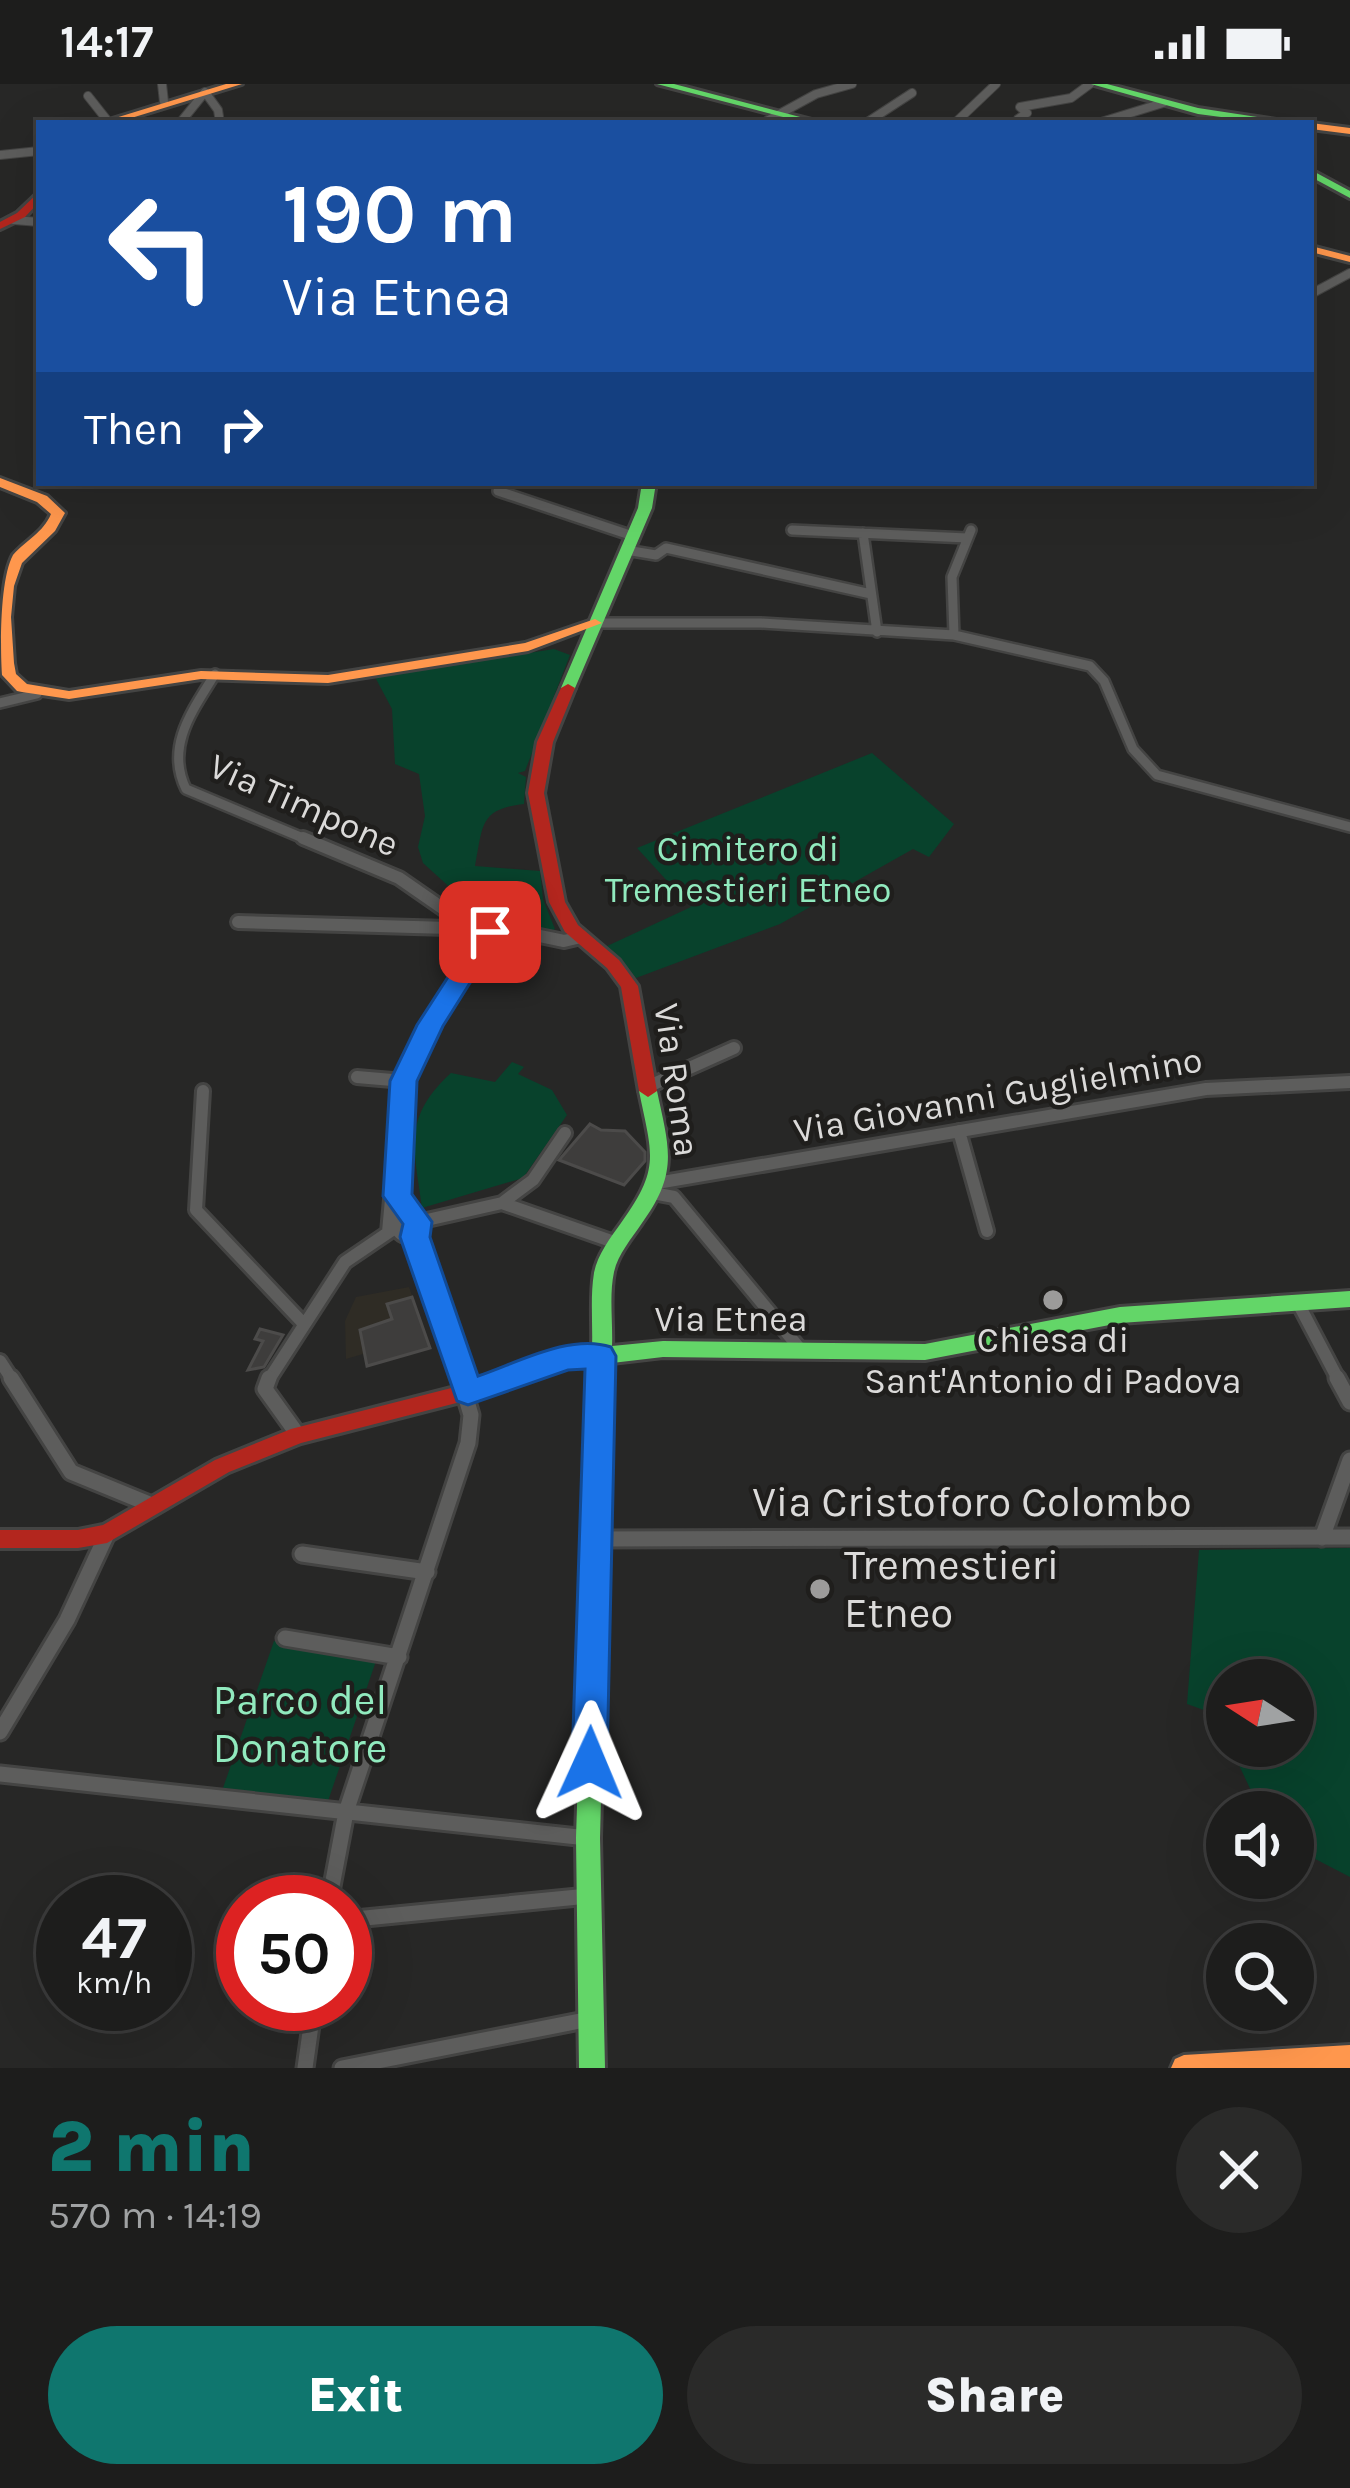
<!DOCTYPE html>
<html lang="en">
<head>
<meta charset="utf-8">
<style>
	:root { --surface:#1d1d1c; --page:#2a2a29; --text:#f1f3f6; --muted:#a0a2a3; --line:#3b3b3b; --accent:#0f766e }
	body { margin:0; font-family:Karla,sans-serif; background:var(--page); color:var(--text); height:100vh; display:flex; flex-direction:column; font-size:45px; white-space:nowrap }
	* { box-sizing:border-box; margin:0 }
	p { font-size:39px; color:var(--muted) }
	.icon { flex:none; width:66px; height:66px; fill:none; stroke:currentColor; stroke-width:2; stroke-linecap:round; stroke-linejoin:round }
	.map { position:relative; height:1984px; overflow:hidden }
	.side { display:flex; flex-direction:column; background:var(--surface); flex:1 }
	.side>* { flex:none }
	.banner { position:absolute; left:36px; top:36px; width:1278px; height:366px; border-radius:0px; box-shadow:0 12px 48px #0002,0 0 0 3px var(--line); background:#1a4fa0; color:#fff; overflow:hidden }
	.needle { width:78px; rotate:282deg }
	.controls { position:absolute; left:1206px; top:1575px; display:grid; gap:24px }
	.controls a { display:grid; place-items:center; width:108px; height:108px; border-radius:50%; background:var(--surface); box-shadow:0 12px 48px #0002,0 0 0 3px var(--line); font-size:60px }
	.speed { position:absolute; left:36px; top:1791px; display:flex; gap:24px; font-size:60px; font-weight:700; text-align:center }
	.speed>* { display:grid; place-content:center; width:156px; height:156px; border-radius:50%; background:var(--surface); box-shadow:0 12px 48px #0002,0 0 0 3px var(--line); line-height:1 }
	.speed small { font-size:30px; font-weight:400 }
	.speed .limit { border:18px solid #d22; background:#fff; color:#111 }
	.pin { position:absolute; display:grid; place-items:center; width:102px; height:102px; color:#fff; margin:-51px; border-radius:24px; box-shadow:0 6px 18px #0006 }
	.me { position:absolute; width:132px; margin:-66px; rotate:1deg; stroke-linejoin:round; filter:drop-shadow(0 0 9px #0008) }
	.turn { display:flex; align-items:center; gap:42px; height:252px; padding:0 48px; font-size:54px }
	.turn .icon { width:156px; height:156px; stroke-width:2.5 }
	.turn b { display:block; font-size:84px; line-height:102px }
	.then { display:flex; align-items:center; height:114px; padding:0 48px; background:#0003; gap:24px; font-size:45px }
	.round { display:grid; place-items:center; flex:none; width:126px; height:126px; border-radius:63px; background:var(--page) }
	.overview { display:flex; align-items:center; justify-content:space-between; height:204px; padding:0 48px }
	h1 { font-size:72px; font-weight:800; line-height:90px; color:var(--accent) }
	.action { display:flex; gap:24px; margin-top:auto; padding:24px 48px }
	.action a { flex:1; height:138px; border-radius:72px; background:var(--accent); color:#fff; font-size:48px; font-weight:800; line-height:138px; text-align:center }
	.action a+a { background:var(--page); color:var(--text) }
	.status { display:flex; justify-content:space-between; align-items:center; height:84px; padding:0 60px; background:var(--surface); direction:ltr }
	.status svg { height:33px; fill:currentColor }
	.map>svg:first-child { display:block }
	.built { fill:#2f2c25 }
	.green { fill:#08422c }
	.building { fill:#3e3d3c; stroke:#4c4b4a; stroke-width:3 }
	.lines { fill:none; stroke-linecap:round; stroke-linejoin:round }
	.street-far3-casing { stroke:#444443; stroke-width:10 }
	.street-far2-casing { stroke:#444443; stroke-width:14 }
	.street-far1-casing { stroke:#444443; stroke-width:18 }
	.street-casing { stroke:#444443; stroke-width:21 }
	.fast-casing { stroke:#444443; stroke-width:6 }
	.slow-casing { stroke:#444443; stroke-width:6 }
	.jam-casing { stroke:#444443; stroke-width:6 }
	.street-far3 { stroke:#5d5d5c; stroke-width:8 }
	.street-far2 { stroke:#5d5d5c; stroke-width:9 }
	.street-far1 { stroke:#5d5d5c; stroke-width:12 }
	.street { stroke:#5d5d5c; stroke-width:15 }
	.fast { fill:#63d668; fill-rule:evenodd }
	.slow { fill:#ff974d; fill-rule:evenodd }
	.jam { fill:#b3261e; fill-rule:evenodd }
	.route { fill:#1a73e8; stroke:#114b97; stroke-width:3 }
	.poi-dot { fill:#9c9b9a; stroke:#1f1e1c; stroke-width:4.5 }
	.labels { text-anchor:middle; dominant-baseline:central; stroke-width:9; stroke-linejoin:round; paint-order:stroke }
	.street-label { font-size:36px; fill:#dbdad9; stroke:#1f1e1c }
	.park-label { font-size:36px; fill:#91eabe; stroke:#1f1e1c }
	.poi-label { font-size:36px; fill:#dbdad9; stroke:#1f1e1c }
	.near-street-label { font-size:42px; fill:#dbdad9; stroke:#1f1e1c }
	.near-poi-label { font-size:42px; fill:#dbdad9; stroke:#1f1e1c; text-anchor:start }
	.near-park-label { font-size:42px; fill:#91eabe; stroke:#1f1e1c }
</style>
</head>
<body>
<div class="status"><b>14:17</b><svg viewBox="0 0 49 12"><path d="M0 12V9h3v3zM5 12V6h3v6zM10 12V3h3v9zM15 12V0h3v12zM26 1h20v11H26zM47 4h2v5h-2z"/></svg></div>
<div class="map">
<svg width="1350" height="1984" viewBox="0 0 1350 1984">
	<rect width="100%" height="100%" fill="#272726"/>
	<path class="built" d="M 409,1203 L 430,1264 L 367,1282 L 363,1270 L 346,1275 L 345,1237 L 356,1213 Z"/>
	<path class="green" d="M 554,565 L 570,571 L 525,687 L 518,689 L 526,693 L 524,720 C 479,725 483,742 475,782 L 540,787 L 543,815 L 555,845 L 550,848 L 486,830 L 479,822 L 484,801 L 455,808 L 423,779 L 418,763 L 425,732 L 419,690 L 395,680 L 392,625 L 375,593 Z
		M 872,669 L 954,740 L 929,773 L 913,765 L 780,840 L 636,894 L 605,863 L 691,823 L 637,764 Z
		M 512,978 L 524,983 L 518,990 L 552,1006 L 567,1031 L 523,1094 L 422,1124 C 414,1064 402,1034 451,989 L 495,998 Z
		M 1350,1464 L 1350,1793 L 1294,1764 L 1293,1728 L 1261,1728 L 1230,1662 L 1293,1662 L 1293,1596 L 1227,1596 L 1227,1655 L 1215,1630 L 1187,1620 L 1199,1466 Z
		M 274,1557 L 376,1577 L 328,1717 L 223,1704 Z"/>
	<path class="building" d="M 590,1040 L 601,1046 L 625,1047 L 645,1068 L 645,1077 L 624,1101 L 559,1076 Z
		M 412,1213 L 430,1264 L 367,1282 L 360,1246 L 392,1235 L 387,1220 Z
		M 260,1245 L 283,1251 L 264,1283 L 248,1286 L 263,1257 L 255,1255 Z"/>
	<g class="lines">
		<defs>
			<path id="street-far3" d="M 162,0 L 164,18
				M 88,12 L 107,36
				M 180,39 L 205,8 L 218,26 L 220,39
				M 763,39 L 816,10 L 852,0
				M 866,39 L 912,9
				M 955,39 L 996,0
				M 1029,39 L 1018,35 L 1027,29 L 1020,23 L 1071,14 L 1090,0
				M 1098,39 L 1163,19
				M 0,71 L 39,67
				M 14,136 L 39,138
				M 1311,210 L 1350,189"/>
			<path id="street-far2" d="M 498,407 L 633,452
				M 792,446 L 967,454
				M 863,449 L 877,548
				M 626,466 L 656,471 L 666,464 L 871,510
				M 595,539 L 761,539 L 954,551 L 1090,582 L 1104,597 L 1133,665 L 1157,691 L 1350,743
				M 954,551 L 952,493 L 971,446
				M 215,590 C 193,626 165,662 186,705 L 310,757
				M 0,619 L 37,610"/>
			<path id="street-far1" d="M 303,754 L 399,794 L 448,828 L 477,839 L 564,857 L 581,853
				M 238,838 L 449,844 L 475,840
				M 357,993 L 404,997
				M 647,1003 L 734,964
				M 203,1007 L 196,1126 L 301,1237
				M 959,1047 L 987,1147
				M 657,1099 L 1206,1005 L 1350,998
				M 653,1109 L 674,1113 L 801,1266
				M 502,1119 L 533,1096 L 565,1049
				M397 1142a10 10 0 1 1 20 0a10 10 0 1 1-20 0Z
				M 418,1138 L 502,1119 L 614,1158
				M 416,1146 L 461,1297
				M 388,1148 L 400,1017 L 411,977 L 492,842
				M 1298,1219 L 1339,1297
				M 0,1277 L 13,1297
				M 268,1297 L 345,1178 L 395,1144"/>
			<path id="street" d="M 11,1294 L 71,1388 L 154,1422
				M 269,1294 L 265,1305 L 298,1351
				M 1337,1294 L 1350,1318
				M 1322,1454 L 1350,1376
				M 595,1455 L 1350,1453
				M 302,1470 L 427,1488
				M 285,1554 L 399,1573
				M 0,1648 L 67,1536 L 107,1450
				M 0,1690 L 587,1754
				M 329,1818 L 346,1728 L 468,1359 L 471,1331 L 460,1294
				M 345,1836 L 588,1812
				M 305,1984 L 314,1920
				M 342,1984 L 590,1935"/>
			<path id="fast" d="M 657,0 L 674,0 L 823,39 L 806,39 Z
				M 1091,0 L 1107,0 L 1198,24 L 1296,39 L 1267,39 L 1198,30 Z
				M 1311,86 L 1350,107 L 1350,114 L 1311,93 Z
				M 642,399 L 656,399 L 652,424 L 575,604 L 573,607 L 563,607 L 561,604 L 638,424 Z
				M 648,1001 L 657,1007 C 669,1064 679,1088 642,1139 C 632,1154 618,1170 614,1188 C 609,1211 613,1239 612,1262 L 663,1257 L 925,1260 L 1120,1223 L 1350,1207 L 1350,1223 L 1120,1239 L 925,1276 L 663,1273 L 612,1279 L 600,1754 L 605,1984 L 579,1984 L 576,1754 L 591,1281 L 561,1284 L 554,1282 L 551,1276 L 554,1270 L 592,1265 C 593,1240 590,1213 594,1189 C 597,1172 610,1154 621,1139 C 661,1084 652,1071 639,1007 Z"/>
			<path id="slow" d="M 226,0 L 242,0 L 115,39 L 99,39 Z
				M 1311,39 L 1350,44 L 1350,50 L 1311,45 Z
				M 1311,162 L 1350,172 L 1350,178 L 1311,168 Z
				M 0,394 L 47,412 L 65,429 L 55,447 L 22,479 L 14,502 L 11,533 L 14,579 L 16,590 L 27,600 L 69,607 L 201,587 L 328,591 L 525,559 L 595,535 L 602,539 L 528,567 L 328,599 L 201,595 L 69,615 L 22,608 L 17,607 L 2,591 C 0,561 0,495 13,471 C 26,456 43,449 51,430 L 37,418 L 0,403 Z
				M 1350,1961 L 1350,1984 L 1171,1984 L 1175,1975 L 1184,1971 Z"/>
			<path id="jam" d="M 39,108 L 39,118 L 25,133 L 0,145 L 0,138 L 17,129 Z
				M 568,600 L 575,604 L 553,658 L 544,709 L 565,818 L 578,841 L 619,876 L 638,902 L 657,1007 L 648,1013 L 639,1007 L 621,903 L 607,884 L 565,848 L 549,818 L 528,709 L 537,658 L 561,604 Z
				M 561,1268 L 568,1270 L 571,1276 L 568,1282 L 468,1316 L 301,1359 L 229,1388 L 107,1459 L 78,1464 L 0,1464 L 0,1446 L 78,1446 L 103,1441 L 215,1376 L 291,1345 L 467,1300 Z"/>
		</defs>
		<use href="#street-far3" class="street-far3-casing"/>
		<use href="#street-far2" class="street-far2-casing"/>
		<use href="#street-far1" class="street-far1-casing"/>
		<use href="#street" class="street-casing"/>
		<use href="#fast" class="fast-casing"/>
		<use href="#slow" class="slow-casing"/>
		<use href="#jam" class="jam-casing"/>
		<use href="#street-far3" class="street-far3"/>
		<use href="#street-far2" class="street-far2"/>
		<use href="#street-far1" class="street-far1"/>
		<use href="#street" class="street"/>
		<use href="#fast" class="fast"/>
		<use href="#slow" class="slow"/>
		<use href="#jam" class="jam"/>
	</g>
	<path class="route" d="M 490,840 L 502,848 L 443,942 L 417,997 L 412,1110 L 432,1138 L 430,1153 L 478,1292 C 517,1279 570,1249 611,1263 L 616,1272 L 607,1679 L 602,1691 L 590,1696 L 577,1691 L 572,1679 L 585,1285 L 568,1286 L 468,1321 L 457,1317 L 400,1153 L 403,1140 L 383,1112 L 390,997 L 417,941 L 481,842 Z"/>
	<g class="poi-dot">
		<circle cx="1053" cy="1216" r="12"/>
		<circle cx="820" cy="1505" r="12"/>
	</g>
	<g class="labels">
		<g class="street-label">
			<text transform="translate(304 721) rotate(24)">Via Timpone</text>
			<text transform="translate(677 996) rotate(82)">Via Roma</text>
			<text transform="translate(998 1011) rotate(-10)">Via Giovanni Guglielmino</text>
			<text x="731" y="1235">Via Etnea</text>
		</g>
		<g class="park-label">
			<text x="748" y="765">Cimitero di<tspan x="748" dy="41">Tremestieri Etneo</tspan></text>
		</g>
		<g class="poi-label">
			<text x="1053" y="1256">Chiesa di<tspan x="1053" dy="41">Sant'Antonio di Padova</tspan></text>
		</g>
		<g class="near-street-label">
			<text x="972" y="1418">Via Cristoforo Colombo</text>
		</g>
		<g class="near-poi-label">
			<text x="844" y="1481">Tremestieri<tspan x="844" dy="48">Etneo</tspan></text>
		</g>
		<g class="near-park-label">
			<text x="300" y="1616">Parco del<tspan x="300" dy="48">Donatore</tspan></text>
		</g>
	</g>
</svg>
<div class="controls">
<a><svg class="needle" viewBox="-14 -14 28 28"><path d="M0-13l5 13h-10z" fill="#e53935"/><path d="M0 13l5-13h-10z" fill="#a0a2a3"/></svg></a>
<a><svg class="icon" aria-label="sound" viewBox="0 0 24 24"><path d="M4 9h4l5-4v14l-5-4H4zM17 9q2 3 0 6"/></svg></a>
<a><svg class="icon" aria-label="search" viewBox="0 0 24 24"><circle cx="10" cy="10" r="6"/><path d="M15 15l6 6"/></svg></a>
</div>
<div class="speed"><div>47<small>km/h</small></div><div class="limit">50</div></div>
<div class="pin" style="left:490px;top:848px;background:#d93025"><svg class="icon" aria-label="arrive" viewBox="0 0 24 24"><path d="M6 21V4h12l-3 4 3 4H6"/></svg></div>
<svg class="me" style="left:590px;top:1679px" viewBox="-20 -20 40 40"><path d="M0-17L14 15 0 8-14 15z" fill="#1a73e8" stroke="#fff" stroke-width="4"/></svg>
<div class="banner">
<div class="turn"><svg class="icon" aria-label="left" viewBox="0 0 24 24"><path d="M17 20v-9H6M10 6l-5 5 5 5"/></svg><div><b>190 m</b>Via Etnea</div></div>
<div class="then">Then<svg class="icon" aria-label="right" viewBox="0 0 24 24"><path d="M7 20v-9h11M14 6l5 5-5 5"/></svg></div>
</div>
</div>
<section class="side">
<div class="overview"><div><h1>2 min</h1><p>570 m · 14:19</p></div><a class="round"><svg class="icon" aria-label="close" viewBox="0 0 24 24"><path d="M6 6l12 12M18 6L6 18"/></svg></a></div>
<div class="action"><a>Exit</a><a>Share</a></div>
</section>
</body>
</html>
